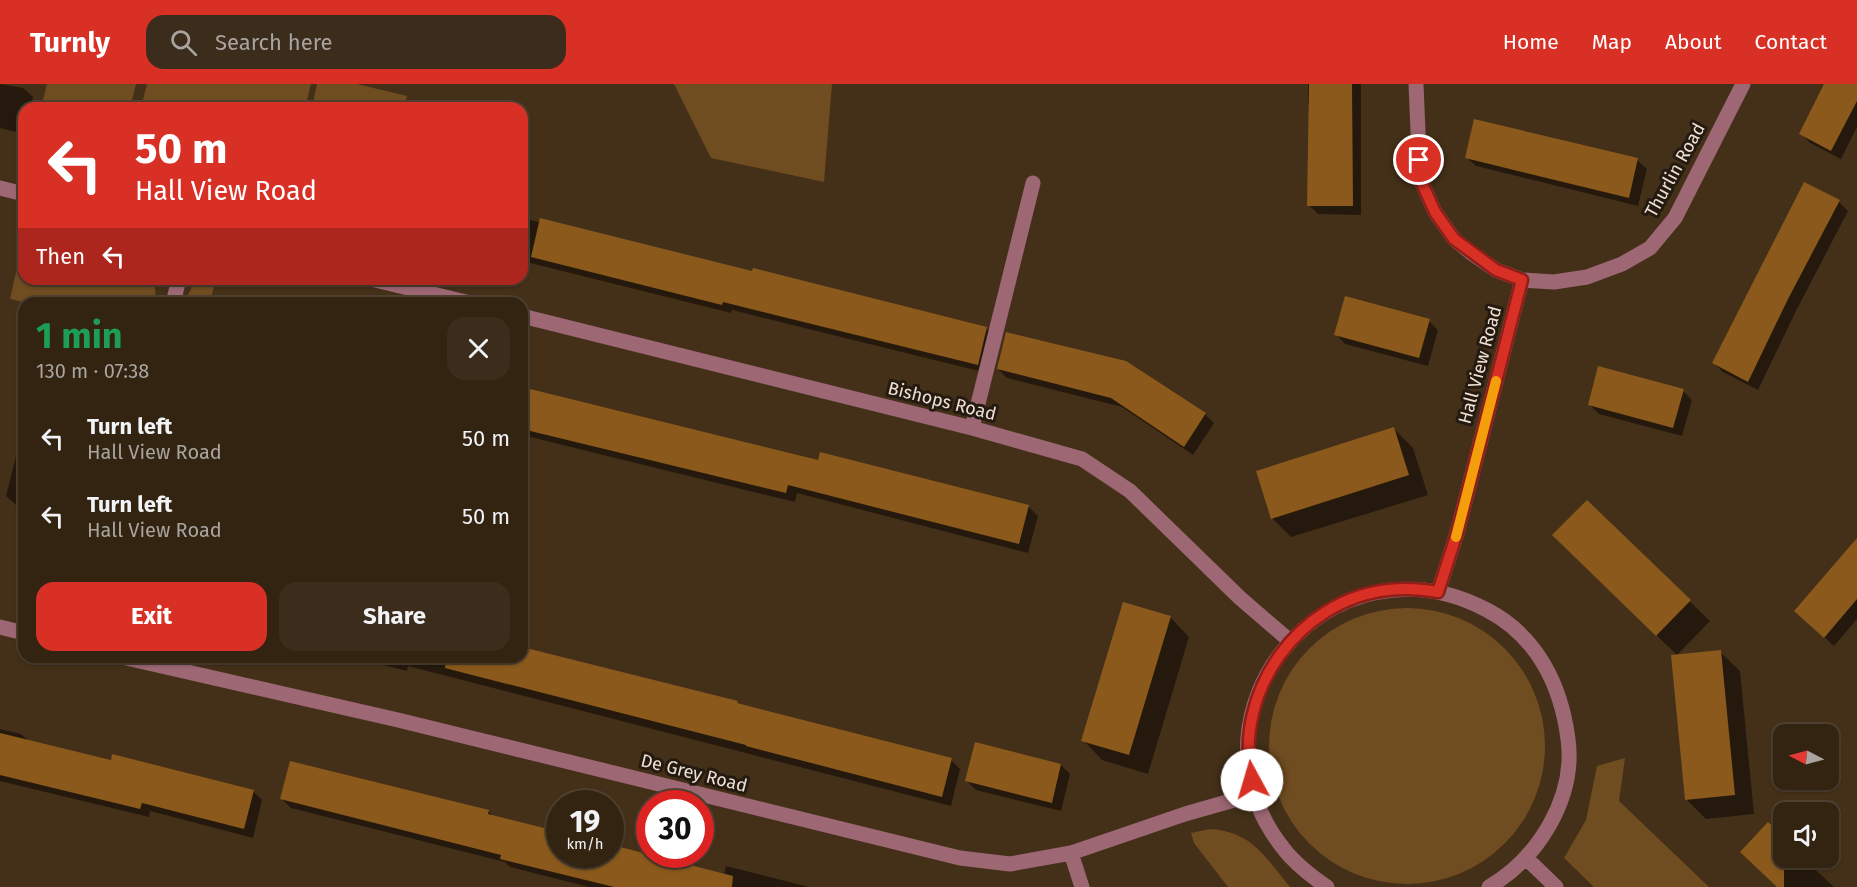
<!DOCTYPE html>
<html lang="en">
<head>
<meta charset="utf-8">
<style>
	:root { --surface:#332412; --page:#3b2c1b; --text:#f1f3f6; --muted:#a9a49f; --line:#4e4132; --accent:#d93025 }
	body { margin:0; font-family:"Fira Sans",sans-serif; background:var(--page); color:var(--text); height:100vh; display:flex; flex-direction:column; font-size:22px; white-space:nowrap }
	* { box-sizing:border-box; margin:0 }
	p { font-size:20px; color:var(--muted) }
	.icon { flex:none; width:33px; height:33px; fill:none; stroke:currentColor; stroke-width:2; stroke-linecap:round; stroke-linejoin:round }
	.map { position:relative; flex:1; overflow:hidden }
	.drawer { position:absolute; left:18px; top:213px; width:510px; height:366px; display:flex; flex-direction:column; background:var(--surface); border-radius:18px; box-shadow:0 2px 4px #0004,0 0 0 2px var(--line) }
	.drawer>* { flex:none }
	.banner { position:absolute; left:18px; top:18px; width:510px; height:183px; border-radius:18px; box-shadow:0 2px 4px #0004,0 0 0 2px var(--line); background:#d93025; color:#fff; overflow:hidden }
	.needle { width:39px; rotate:276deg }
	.controls { position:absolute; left:1773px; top:640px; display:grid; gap:12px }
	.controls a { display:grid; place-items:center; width:66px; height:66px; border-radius:12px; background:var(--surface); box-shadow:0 2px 4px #0004,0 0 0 2px var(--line); font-size:30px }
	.speed { position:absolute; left:546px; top:706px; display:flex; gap:12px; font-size:30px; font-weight:700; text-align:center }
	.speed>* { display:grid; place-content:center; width:78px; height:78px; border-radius:50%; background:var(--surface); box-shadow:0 2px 4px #0004,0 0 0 2px var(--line); line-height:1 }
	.speed small { font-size:15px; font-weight:400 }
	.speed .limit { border:9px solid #d22; background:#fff; color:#111 }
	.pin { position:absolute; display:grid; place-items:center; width:51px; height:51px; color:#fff; margin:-26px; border:3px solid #fff; border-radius:50%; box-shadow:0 2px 6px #0007 }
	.me { position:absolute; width:66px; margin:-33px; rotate:354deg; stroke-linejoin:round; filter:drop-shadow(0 0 4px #0008) }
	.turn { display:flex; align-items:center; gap:21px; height:126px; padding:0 18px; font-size:27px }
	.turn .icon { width:78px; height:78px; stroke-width:2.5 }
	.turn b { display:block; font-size:42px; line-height:51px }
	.then { display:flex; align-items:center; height:57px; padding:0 18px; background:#0003; gap:12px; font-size:22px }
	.round { display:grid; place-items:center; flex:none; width:63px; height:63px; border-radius:18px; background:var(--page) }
	.headline { display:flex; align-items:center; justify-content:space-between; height:102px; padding:0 18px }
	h1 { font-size:36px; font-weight:700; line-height:45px; color:#1e9e55 }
	.action { display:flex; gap:12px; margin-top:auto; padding:12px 18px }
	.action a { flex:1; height:69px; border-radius:18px; background:var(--accent); color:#fff; font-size:24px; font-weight:700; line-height:69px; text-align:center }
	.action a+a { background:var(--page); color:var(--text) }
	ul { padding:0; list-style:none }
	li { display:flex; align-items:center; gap:18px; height:78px; padding:0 18px }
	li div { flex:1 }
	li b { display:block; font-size:22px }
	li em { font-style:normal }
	header { display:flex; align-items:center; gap:36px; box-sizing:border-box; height:84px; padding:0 30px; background:var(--accent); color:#fff }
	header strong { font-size:28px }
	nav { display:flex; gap:33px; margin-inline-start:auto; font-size:21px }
	.search { width:420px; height:54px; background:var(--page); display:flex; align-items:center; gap:15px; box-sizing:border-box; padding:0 21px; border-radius:18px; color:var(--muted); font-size:22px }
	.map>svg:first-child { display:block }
	.green { fill:#704c21 }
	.shadow { fill:#0007 }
	.building { fill:#8a591b }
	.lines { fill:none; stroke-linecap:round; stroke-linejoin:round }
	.minor { stroke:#9d6774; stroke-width:15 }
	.route-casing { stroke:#8d1f18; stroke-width:15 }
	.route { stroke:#d93025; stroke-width:10 }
	.slow { stroke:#f59e0b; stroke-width:10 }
	.labels { text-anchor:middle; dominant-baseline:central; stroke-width:6; stroke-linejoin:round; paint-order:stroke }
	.street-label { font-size:18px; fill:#eee0d3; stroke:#241a10 }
</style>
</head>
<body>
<header>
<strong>Turnly</strong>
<div class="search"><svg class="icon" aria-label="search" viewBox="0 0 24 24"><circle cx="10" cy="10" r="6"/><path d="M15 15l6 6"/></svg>Search here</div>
<nav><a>Home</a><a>Map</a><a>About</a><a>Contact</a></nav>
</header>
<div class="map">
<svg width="1857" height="803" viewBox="0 0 1857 803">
	<rect width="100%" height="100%" fill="#443018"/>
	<path class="green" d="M 47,0 L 136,0 L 130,24 L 41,24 Z
		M 147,0 L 311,0 L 305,24 L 141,24 Z
		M 317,0 L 357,0 L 407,12 L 404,24 L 312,24 Z
		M 674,0 L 832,0 L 824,98 L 711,74 Z
		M 24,152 L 24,195 L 154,195 L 156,215 L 167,217 L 167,219 L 29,219 L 10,215 Z
		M 200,195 L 214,195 L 215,198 L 210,219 L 184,219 L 193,201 Z
		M1269 662a138 138 0 1 1 276 0a138 138 0 1 1-276 0Z
		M 1625,674 L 1619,717 L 1709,803 L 1594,803 L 1564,774 L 1586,736 L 1597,682 Z
		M 1210,745 C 1253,748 1265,773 1290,803 L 1228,803 L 1194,759 L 1191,749 Z"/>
	<path class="shadow" d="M 0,0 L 23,4 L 33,13 L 30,24 L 24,24 L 24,50 L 0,44 Z
		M 1308,0 L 1361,0 L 1361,131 L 1318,130 L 1309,121 L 1310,23 L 1308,20 Z
		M 1826,0 L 1857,0 L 1857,43 L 1841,75 L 1810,59 L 1801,49 Z
		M 1466,73 L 1637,76 L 1647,85 L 1638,122 L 1476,82 Z
		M 1804,100 L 1839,118 L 1848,127 L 1796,227 L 1758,306 L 1723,288 L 1714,279 Z
		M 522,134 L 986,244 L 995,254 L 987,289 L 732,226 L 731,229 L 522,177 Z
		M 1429,237 L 1438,246 L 1428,282 L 1345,260 L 1336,250 Z
		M 998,285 L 1205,330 L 1214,339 L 1193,371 L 1122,323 L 1007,294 Z
		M 522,304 L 819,378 L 1029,423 L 1038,432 L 1028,469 L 797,409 L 795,418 L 522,351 Z
		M 1683,307 L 1692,316 L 1682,352 L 1599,330 L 1589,320 Z
		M 24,340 L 24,423 L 16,421 L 6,412 Z
		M 1394,345 L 1413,364 L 1428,411 L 1291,453 L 1272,434 Z
		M 1587,418 L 1710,537 L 1677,571 L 1573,471 Z
		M 1857,488 L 1857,535 L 1834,562 L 1805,536 Z
		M 1170,533 L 1189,553 L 1148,690 L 1102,676 L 1083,656 Z
		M 522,564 L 951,676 L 960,685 L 951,722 L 408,582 L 407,587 L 350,573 L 522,573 Z
		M 1720,568 L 1740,587 L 1754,730 L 1706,735 L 1686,715 Z
		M 0,645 L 21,650 L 30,658 L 253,707 L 262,716 L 253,754 L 150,727 L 149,733 L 0,697 Z
		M 291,678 L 489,728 L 494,733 L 560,771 L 610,771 L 610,762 L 724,791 L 726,782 L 809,803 L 589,803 L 510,783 L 505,778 L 291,724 L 282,715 Z
		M 1061,681 L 1070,690 L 1061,727 L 976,706 L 967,697 Z
		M 1784,774 L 1803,774 L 1834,803 L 1779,803 Z"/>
	<path class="building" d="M 1309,0 L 1352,0 L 1353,122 L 1307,122 Z
		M 1824,0 L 1857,0 L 1857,17 L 1831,67 L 1799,50 Z
		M 1474,35 L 1638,74 L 1629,114 L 1465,74 Z
		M 1804,98 L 1840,116 L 1787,217 L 1748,298 L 1712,279 Z
		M 540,134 L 752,187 L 753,184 L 987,243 L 978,281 L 723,218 L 722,221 L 531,173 Z
		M 1345,212 L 1430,235 L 1419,274 L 1334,251 Z
		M 1006,248 L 1126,277 L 1206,329 L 1184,363 L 1111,314 L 997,285 Z
		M 1598,282 L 1684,305 L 1673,344 L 1588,321 Z
		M 522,303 L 818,376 L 820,368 L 1029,421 L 1019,460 L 788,401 L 786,409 L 522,345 Z
		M 1394,343 L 1409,391 L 1271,435 L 1256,387 Z
		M 1587,416 L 1691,516 L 1656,552 L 1552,451 Z
		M 1857,454 L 1857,515 L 1824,554 L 1794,527 Z
		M 1123,518 L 1171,532 L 1129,671 L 1081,657 Z
		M 522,563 L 738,617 L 737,619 L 952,674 L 942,713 L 746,662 L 746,661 L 445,584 L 446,573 L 522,573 Z
		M 1721,566 L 1735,711 L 1685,716 L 1671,571 Z
		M 0,649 L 111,676 L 112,670 L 254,706 L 244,745 L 142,719 L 140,725 L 0,691 Z
		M 975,658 L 1061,680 L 1052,719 L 965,697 Z
		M 290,677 L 489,726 L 488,730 L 560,748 L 560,771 L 613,771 L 616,762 L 733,792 L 732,803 L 614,803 L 500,775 L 501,771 L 280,715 Z
		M 1768,738 L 1784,753 L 1784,803 L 1777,803 L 1740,768 Z"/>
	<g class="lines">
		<path class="minor" d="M 1416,0 L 1420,95 L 1435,128 L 1454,155 L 1470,168 L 1496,186 L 1522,196 L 1457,449 L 1438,508
			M 0,104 L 24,110
			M 371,195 L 470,219
			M 1522,196 L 1554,198 L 1587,193 L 1622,180 L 1650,164 L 1675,134 L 1743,0
			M 173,219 L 179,195
			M 522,232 L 972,344 L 1082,375 L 1130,407 L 1240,514 L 1290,557
			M 972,344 L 1033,99
			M 0,543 L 24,549
			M 122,573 L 398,636 L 960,774 L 1010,780 L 1071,769 L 1185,730 L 1255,710
			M 1071,769 L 1082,803
			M 1526,774 L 1556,803
			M 1327,803 C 1311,792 1295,780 1283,764 C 1176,628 1330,443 1487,526 C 1537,552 1561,601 1568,655 C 1576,714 1538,774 1489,803"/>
	</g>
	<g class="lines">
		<defs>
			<path id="route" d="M 1252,696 C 1233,609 1298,516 1388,506 C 1405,504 1421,505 1438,508 L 1457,449 L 1522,196 L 1496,186 L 1454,155 L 1435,128 L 1420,95 L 1419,76"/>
		</defs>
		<use href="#route" class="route-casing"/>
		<use href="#route" class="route"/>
		<path class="slow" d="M 1456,453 L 1496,297"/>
	</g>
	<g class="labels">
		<g class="street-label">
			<text transform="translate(1675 86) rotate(-61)">Thurlin Road</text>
			<text transform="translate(1480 281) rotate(-75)">Hall View Road</text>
			<text transform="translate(942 317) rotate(14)">Bishops Road</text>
			<text transform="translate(694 689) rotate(14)">De Grey Road</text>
		</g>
	</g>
</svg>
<div class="controls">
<a><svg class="needle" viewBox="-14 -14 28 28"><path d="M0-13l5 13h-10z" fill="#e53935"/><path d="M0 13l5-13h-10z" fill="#a9a49f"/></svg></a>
<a><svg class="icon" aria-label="sound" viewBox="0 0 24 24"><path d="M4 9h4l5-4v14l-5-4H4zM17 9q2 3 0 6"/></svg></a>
</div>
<div class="speed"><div>19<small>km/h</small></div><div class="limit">30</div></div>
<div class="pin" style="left:1419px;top:76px;background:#d93025"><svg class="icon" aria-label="arrive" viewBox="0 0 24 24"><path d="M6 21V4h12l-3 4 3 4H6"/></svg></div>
<svg class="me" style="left:1252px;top:696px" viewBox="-20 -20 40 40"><circle r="19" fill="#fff"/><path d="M0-13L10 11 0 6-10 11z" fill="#d93025"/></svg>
<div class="banner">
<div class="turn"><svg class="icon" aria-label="left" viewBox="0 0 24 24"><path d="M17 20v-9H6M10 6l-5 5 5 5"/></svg><div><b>50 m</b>Hall View Road</div></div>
<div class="then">Then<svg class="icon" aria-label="left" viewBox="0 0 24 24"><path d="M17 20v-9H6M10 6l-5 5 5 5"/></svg></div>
</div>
<section class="drawer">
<div class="headline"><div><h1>1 min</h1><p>130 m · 07:38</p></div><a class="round"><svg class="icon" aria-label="close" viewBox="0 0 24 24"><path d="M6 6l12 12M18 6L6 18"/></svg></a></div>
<ul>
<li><svg class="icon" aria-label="left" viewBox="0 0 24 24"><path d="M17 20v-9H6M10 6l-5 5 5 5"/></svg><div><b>Turn left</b><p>Hall View Road</p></div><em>50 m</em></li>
<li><svg class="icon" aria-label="left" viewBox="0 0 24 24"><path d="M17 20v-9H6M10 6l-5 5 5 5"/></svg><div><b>Turn left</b><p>Hall View Road</p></div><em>50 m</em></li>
</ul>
<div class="action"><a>Exit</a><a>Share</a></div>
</section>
</div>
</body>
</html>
